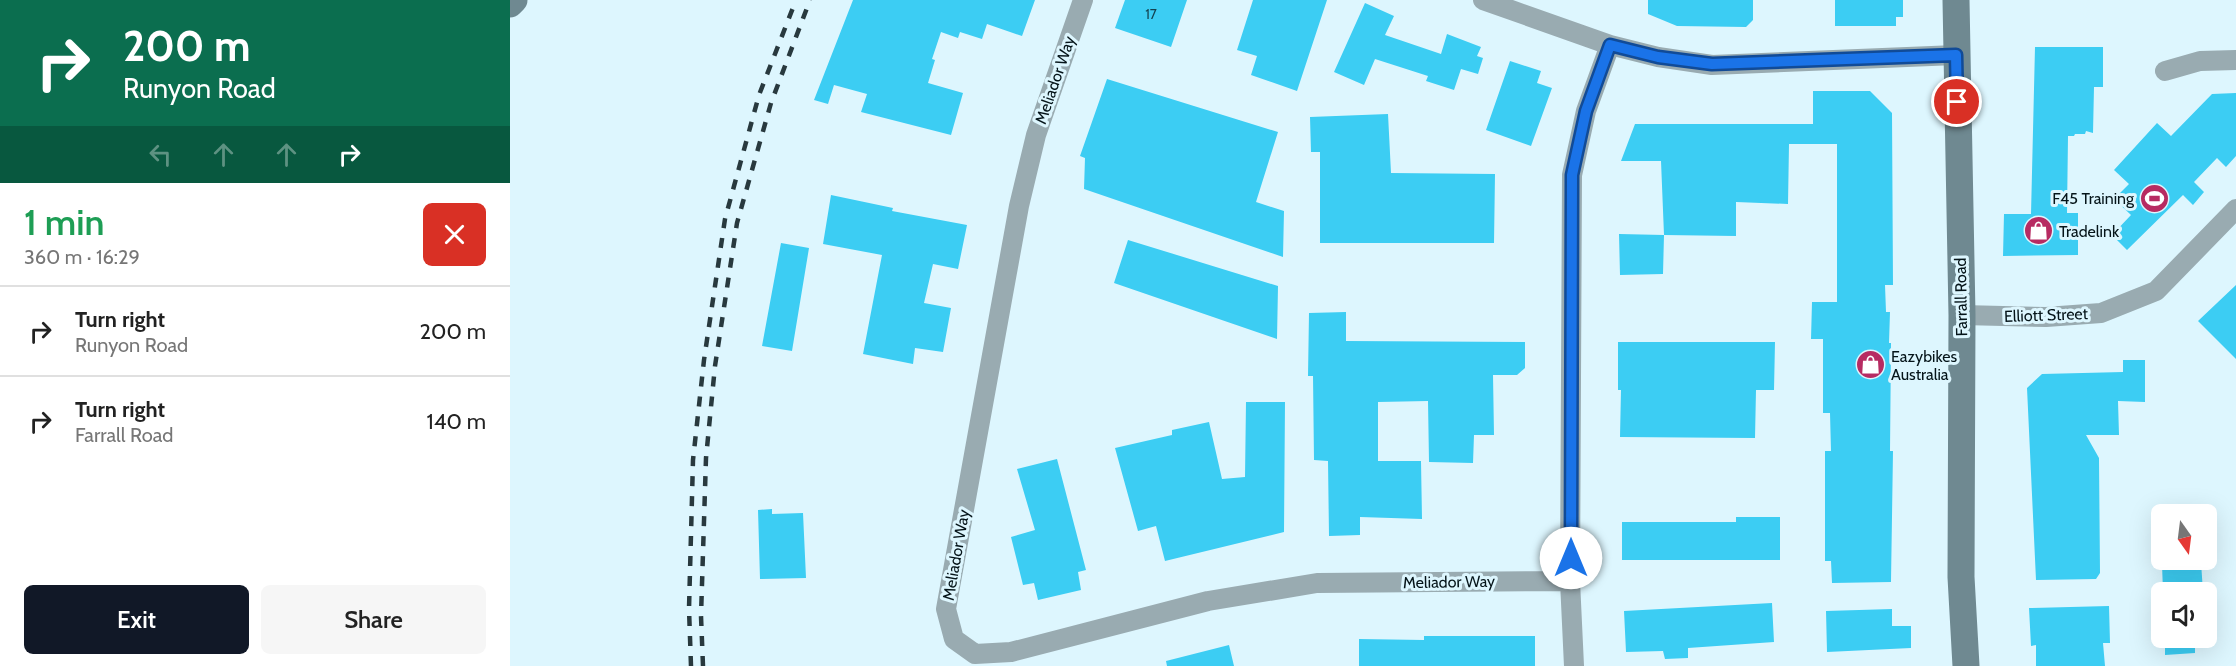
<!DOCTYPE html>
<html lang="en">
<head>
<meta charset="utf-8">
<style>
	:root { --surface:#fff; --page:#f6f6f6; --text:#222; --muted:#767676; --line:#e0e0e0; --accent:#111827 }
	body { margin:0; font-family:Cabin,sans-serif; background:var(--page); color:var(--text); height:100vh; display:flex; flex-direction:column; font-size:22px; white-space:nowrap }
	* { box-sizing:border-box; margin:0 }
	p { font-size:20px; color:var(--muted) }
	.icon { flex:none; width:33px; height:33px; fill:none; stroke:currentColor; stroke-width:2; stroke-linecap:round; stroke-linejoin:round }
	.map { position:relative; flex:1; overflow:hidden }
	.drawer { display:flex; flex-direction:column; background:var(--surface); width:510px }
	.drawer>* { flex:none }
	.guide { background:#0b6e4f; color:#fff; overflow:hidden }
	.needle { width:39px; rotate:166deg }
	.fabs { position:absolute; left:1641px; top:504px; display:grid; gap:12px }
	.fabs a { display:grid; place-items:center; width:66px; height:66px; border-radius:9px; background:var(--surface); box-shadow:0 6px 24px #0002; font-size:30px }
	.pin { position:absolute; display:grid; place-items:center; width:51px; height:51px; color:#fff; margin:-26px; border:3px solid #fff; border-radius:50%; box-shadow:0 2px 6px #0007 }
	.me { position:absolute; width:66px; margin:-33px; rotate:0deg; stroke-linejoin:round; filter:drop-shadow(0 0 4px #0008) }
	.turn { display:flex; align-items:center; gap:21px; height:126px; padding:0 24px; font-size:27px }
	.turn .icon { width:78px; height:78px; stroke-width:2.5 }
	.turn b { display:block; font-size:42px; line-height:51px }
	.lanes { display:flex; align-items:center; height:57px; padding:0 24px; background:#0003; justify-content:center; gap:30px; direction:ltr }
	.lanes .off { opacity:.35 }
	.round { display:grid; place-items:center; flex:none; width:63px; height:63px; border-radius:9px; background:var(--page) }
	.headline { display:flex; align-items:center; justify-content:space-between; height:102px; padding:0 24px }
	h1 { font-size:36px; font-weight:600; line-height:45px; color:#1e9e55 }
	.cta { display:flex; gap:12px; margin-top:auto; padding:12px 24px }
	.cta a { flex:1; height:69px; border-radius:9px; background:var(--accent); color:#fff; font-size:24px; font-weight:600; line-height:69px; text-align:center }
	.cta a+a { background:var(--page); color:var(--text) }
	ul { padding:0; list-style:none }
	li { display:flex; align-items:center; gap:18px; height:90px; padding:0 24px; border-top:2px solid var(--line) }
	li div { flex:1 }
	li b { display:block; font-size:22px }
	li em { font-style:normal }
	main { display:flex; flex:1; min-height:0 }
	.map>svg:first-child { display:block }
	.building { fill:#3ccdf3 }
	.lines { fill:none; stroke-linecap:round; stroke-linejoin:round }
	.street { stroke:#99abb1; stroke-width:20 }
	.secondary { stroke:#6f8991; stroke-width:27 }
	.rail { stroke:#28393e; stroke-width:4.5; stroke-dasharray:10 10; stroke-linecap:butt }
	.route-casing { stroke:#114b97; stroke-width:15 }
	.route { stroke:#1a73e8; stroke-width:10 }
	.labels { text-anchor:middle; dominant-baseline:central; stroke-width:6; stroke-linejoin:round; paint-order:stroke }
	.number-label { font-size:14px; fill:#134250 }
	.street-label { font-size:16px; fill:#051419; stroke:#ddf6fe }
	.poi-label { font-size:16px; fill:#051419; stroke:#ddf6fe; text-anchor:start }
</style>
</head>
<body>
<main>
<section class="drawer">
<div class="guide">
<div class="turn"><svg class="icon" aria-label="right" viewBox="0 0 24 24"><path d="M7 20v-9h11M14 6l5 5-5 5"/></svg><div><b>200 m</b>Runyon Road</div></div>
<div class="lanes"><svg class="icon off" aria-label="left" viewBox="0 0 24 24"><path d="M17 20v-9H6M10 6l-5 5 5 5"/></svg><svg class="icon off" aria-label="ahead" viewBox="0 0 24 24"><path d="M12 20V5M6 11l6-6 6 6"/></svg><svg class="icon off" aria-label="ahead" viewBox="0 0 24 24"><path d="M12 20V5M6 11l6-6 6 6"/></svg><svg class="icon" aria-label="right" viewBox="0 0 24 24"><path d="M7 20v-9h11M14 6l5 5-5 5"/></svg></div>
</div>
<div class="headline"><div><h1>1 min</h1><p>360 m · 16:29</p></div><a class="round" style="background:#d93025;color:#fff"><svg class="icon" aria-label="close" viewBox="0 0 24 24"><path d="M6 6l12 12M18 6L6 18"/></svg></a></div>
<ul>
<li><svg class="icon" aria-label="right" viewBox="0 0 24 24"><path d="M7 20v-9h11M14 6l5 5-5 5"/></svg><div><b>Turn right</b><p>Runyon Road</p></div><em>200 m</em></li>
<li><svg class="icon" aria-label="right" viewBox="0 0 24 24"><path d="M7 20v-9h11M14 6l5 5-5 5"/></svg><div><b>Turn right</b><p>Farrall Road</p></div><em>140 m</em></li>
</ul>
<div class="cta"><a>Exit</a><a>Share</a></div>
</section>
<div class="map">
<svg width="1726" height="666" viewBox="0 0 1726 666">
	<rect width="100%" height="100%" fill="#ddf6fe"/>
	<path class="building" d="M 343,0 L 525,0 L 512,36 L 477,24 L 472,39 L 450,32 L 448,38 L 431,32 L 422,59 L 425,60 L 418,83 L 453,93 L 441,135 L 351,112 L 357,94 L 324,85 L 318,104 L 304,100 Z
		M 615,0 L 677,0 L 661,47 L 605,28 Z
		M 743,0 L 817,0 L 787,91 L 741,75 L 747,56 L 727,50 Z
		M 1138,0 L 1243,0 L 1243,20 L 1236,27 L 1167,26 L 1138,14 Z
		M 1325,0 L 1393,0 L 1393,17 L 1386,17 L 1386,26 L 1325,26 Z
		M 855,3 L 884,16 L 875,35 L 931,54 L 937,34 L 971,47 L 967,56 L 973,58 L 968,74 L 951,69 L 944,90 L 916,81 L 918,76 L 865,59 L 854,85 L 824,72 Z
		M 1525,47 L 1593,47 L 1593,87 L 1584,87 L 1583,133 L 1576,131 L 1575,134 L 1565,134 L 1564,136 L 1558,136 L 1557,213 L 1568,213 L 1568,255 L 1493,256 L 1494,214 L 1521,214 Z
		M 1000,61 L 1031,71 L 1027,83 L 1042,88 L 1021,146 L 976,130 Z
		M 597,79 L 768,132 L 746,202 L 774,211 L 773,257 L 574,189 L 575,158 L 570,156 Z
		M 1303,91 L 1360,91 L 1382,113 L 1383,285 L 1375,285 L 1376,312 L 1380,312 L 1379,343 L 1381,343 L 1380,451 L 1383,451 L 1381,582 L 1322,583 L 1321,561 L 1315,561 L 1315,451 L 1321,451 L 1320,413 L 1313,413 L 1313,339 L 1301,339 L 1302,302 L 1327,302 L 1327,144 L 1279,144 L 1278,204 L 1226,202 L 1226,236 L 1154,235 L 1151,161 L 1111,161 L 1125,124 L 1303,124 Z
		M 1726,93 L 1726,156 L 1716,167 L 1707,158 L 1684,182 L 1694,192 L 1683,205 L 1673,195 L 1617,250 L 1602,235 L 1621,215 L 1604,199 L 1619,184 L 1604,170 L 1647,123 L 1661,136 L 1702,94 Z
		M 878,114 L 881,173 L 985,174 L 984,243 L 810,243 L 810,152 L 801,152 L 800,117 Z
		M 321,195 L 383,208 L 382,211 L 457,225 L 448,269 L 423,264 L 414,303 L 441,308 L 433,352 L 405,348 L 403,364 L 353,354 L 372,255 L 313,244 Z
		M 1109,234 L 1154,235 L 1153,274 L 1110,275 Z
		M 618,240 L 768,286 L 767,339 L 604,283 Z
		M 271,243 L 299,248 L 282,351 L 252,346 Z
		M 1726,285 L 1726,359 L 1688,321 Z
		M 836,312 L 836,341 L 1015,342 L 1015,368 L 1007,375 L 983,375 L 984,435 L 964,435 L 963,463 L 919,462 L 918,401 L 868,402 L 868,461 L 911,461 L 912,519 L 850,517 L 850,535 L 819,536 L 818,461 L 804,460 L 803,376 L 798,376 L 799,313 Z
		M 1108,342 L 1265,342 L 1264,390 L 1246,390 L 1245,438 L 1110,437 L 1111,390 L 1108,390 Z
		M 1613,360 L 1635,360 L 1635,402 L 1608,401 L 1609,435 L 1576,435 L 1589,458 L 1590,573 L 1586,579 L 1526,580 L 1517,388 L 1532,374 L 1613,372 Z
		M 736,402 L 775,402 L 774,532 L 655,561 L 646,526 L 628,531 L 605,448 L 662,435 L 662,430 L 699,422 L 712,479 L 735,477 Z
		M 547,459 L 576,570 L 568,572 L 571,590 L 528,600 L 524,583 L 513,585 L 501,537 L 525,530 L 507,469 Z
		M 262,509 L 262,514 L 293,513 L 296,578 L 250,579 L 248,510 Z
		M 1226,517 L 1270,517 L 1270,560 L 1112,560 L 1112,522 L 1226,522 Z
		M 1691,562 L 1693,592 L 1653,592 L 1652,564 Z
		M 1262,603 L 1264,642 L 1178,648 L 1178,658 L 1155,659 L 1153,651 L 1116,652 L 1114,611 Z
		M 1599,606 L 1600,643 L 1593,643 L 1595,666 L 1526,666 L 1526,645 L 1521,646 L 1519,608 Z
		M 1382,609 L 1382,626 L 1401,626 L 1401,648 L 1317,652 L 1316,611 Z
		M 914,636 L 1025,636 L 1025,666 L 849,666 L 849,639 L 914,640 Z
		M 1655,638 L 1685,638 L 1685,653 L 1655,655 Z
		M 719,645 L 724,666 L 657,666 L 656,661 Z"/>
	<g class="lines">
		<path class="street" d="M 573,0 L 526,135 L 509,206 L 436,609 L 444,639 L 465,654 L 501,652 L 698,601 L 807,583 L 1060,581
			M 973,0 L 1100,45 L 1148,57 L 1202,65 L 1446,55
			M 1655,71 L 1690,61 L 1726,60
			M 1452,315 L 1536,317 L 1591,313 L 1646,291 L 1726,209
			M 1064,666 L 1060,581 L 1062,175 L 1076,111 L 1100,45"/>
		<path class="secondary" d="M 1446,0 L 1452,315 L 1451,577 L 1456,666
			M 0,4 L 4,0"/>
		<path class="rail" d="M 181,666 L 179,609 L 183,460 L 194,360 L 215,219 L 249,95 L 286,0
			M 193,666 L 191,616 L 196,458 L 205,366 L 227,223 L 261,103 L 300,0"/>
	</g>
	<g class="lines">
		<defs>
			<path id="route" d="M 1061,558 L 1062,175 L 1076,111 L 1100,45 L 1148,57 L 1202,64 L 1446,55 L 1447,102"/>
		</defs>
		<use href="#route" class="route-casing"/>
		<use href="#route" class="route"/>
	</g>
	<defs>
		<symbol id="stadium-disc" viewBox="-11 -11 22 22"><circle r="9.5" fill="#b72b62" stroke="#ddf6fe"/><path d="M0-5a6.5 5 0 1 0 0 10a6.5 5 0 1 0 0-10ZM-3.5-1.8h7v3.6h-7Z" fill="#fff"/></symbol>
		<symbol id="shop-disc" viewBox="-11 -11 22 22"><circle r="9.5" fill="#b72b62" stroke="#ddf6fe"/><path d="M-5-2.5h2.3a2.7 3.5 0 0 1 5.4 0H5L5.5 6h-11ZM-1.5-2.5h3a1.5 2.3 0 0 0-3 0Z" fill="#fff"/></symbol>
	</defs>
	<g fill-rule="evenodd">
		<use href="#stadium-disc" x="1628" y="182" width="33" height="33"/>
		<use href="#shop-disc" x="1512" y="214" width="33" height="33"/>
		<use href="#shop-disc" x="1344" y="348" width="33" height="33"/>
	</g>
	<g class="labels">
		<g class="number-label">
			<text x="641" y="14">17</text>
		</g>
		<g class="street-label">
			<text transform="translate(545 80) rotate(-71)">Meliador Way</text>
			<text transform="translate(1451 297) rotate(-91)">Farrall Road</text>
			<text transform="translate(1536 315) rotate(-2)">Elliott Street</text>
			<text transform="translate(446 555) rotate(-80)">Meliador Way</text>
			<text transform="translate(939 582) rotate(-1)">Meliador Way</text>
		</g>
		<g class="poi-label">
			<text x="1624" y="198" text-anchor="end">F45 Training</text>
			<text x="1549" y="231">Tradelink</text>
			<text x="1381" y="356">Eazybikes<tspan x="1381" dy="18">Australia</tspan></text>
		</g>
	</g>
</svg>
<div class="fabs">
<a><svg class="needle" viewBox="-14 -14 28 28"><path d="M0-13l5 13h-10z" fill="#e53935"/><path d="M0 13l5-13h-10z" fill="#767676"/></svg></a>
<a><svg class="icon" aria-label="sound" viewBox="0 0 24 24"><path d="M4 9h4l5-4v14l-5-4H4zM17 9q2 3 0 6"/></svg></a>
</div>
<div class="pin" style="left:1447px;top:102px;background:#d93025"><svg class="icon" aria-label="arrive" viewBox="0 0 24 24"><path d="M6 21V4h12l-3 4 3 4H6"/></svg></div>
<svg class="me" style="left:1061px;top:558px" viewBox="-20 -20 40 40"><circle r="19" fill="#fff"/><path d="M0-13L10 11 0 6-10 11z" fill="#1a73e8"/></svg>
</div>
</main>
</body>
</html>
